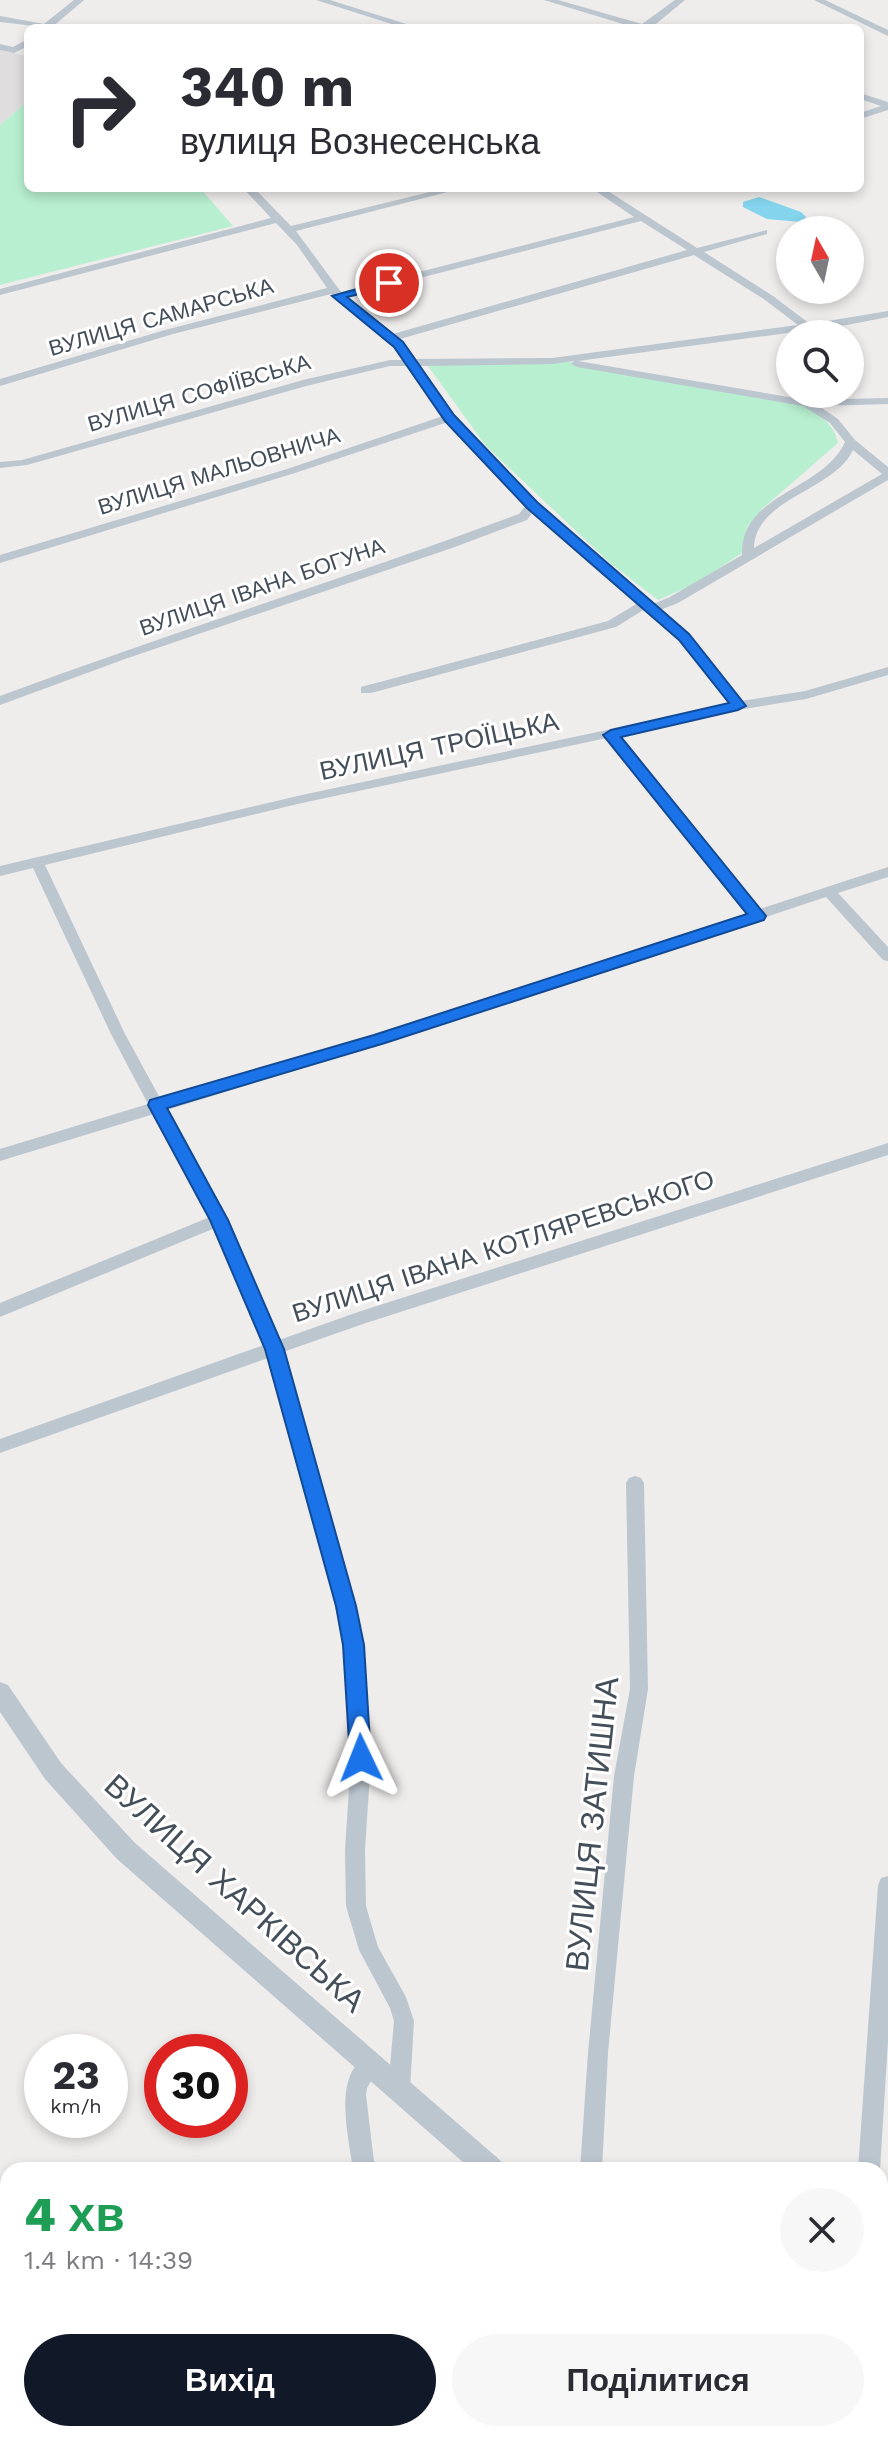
<!DOCTYPE html>
<html lang="uk">
<head>
<meta charset="utf-8">
<style>
	:root { --surface:#fff; --page:#f7f7f7; --text:#2b2b33; --muted:#7c7c81; --accent:#111827 }
	body { margin:0; font-family:"Work Sans",sans-serif; background:var(--page); color:var(--text); height:100vh; display:flex; flex-direction:column; font-size:30px; white-space:nowrap }
	* { box-sizing:border-box; margin:0 }
	p { font-size:26px; color:var(--muted) }
	.icon { flex:none; width:44px; height:44px; fill:none; stroke:currentColor; stroke-width:2; stroke-linecap:round; stroke-linejoin:round }
	.map { position:relative; flex:1; overflow:hidden }
	.drawer { position:absolute; left:0px; top:2162px; width:888px; height:280px; display:flex; flex-direction:column; background:var(--surface); border-radius:24px 24px 0 0; box-shadow:0 4px 12px #0003 }
	.drawer>* { flex:none }
	.guide { position:absolute; left:24px; top:24px; width:840px; height:168px; border-radius:12px; box-shadow:0 4px 12px #0003; background:#fff; color:var(--text); overflow:hidden }
	.needle { width:52px; rotate:351deg }
	.tools { position:absolute; left:776px; top:216px; display:grid; gap:16px }
	.tools a { display:grid; place-items:center; width:88px; height:88px; border-radius:50%; background:var(--surface); box-shadow:0 4px 12px #0003; font-size:40px }
	.speed { position:absolute; left:24px; top:2034px; display:flex; gap:16px; font-size:40px; font-weight:700; text-align:center }
	.speed>* { display:grid; place-content:center; width:104px; height:104px; border-radius:50%; background:var(--surface); box-shadow:0 4px 12px #0003; line-height:1 }
	.speed small { font-size:20px; font-weight:400 }
	.speed .limit { border:12px solid #d22; background:#fff; color:#111 }
	.pin { position:absolute; display:grid; place-items:center; width:68px; height:68px; color:#fff; margin:-34px; border:4px solid #fff; border-radius:50%; box-shadow:0 2px 8px #0007 }
	.me { position:absolute; width:88px; margin:-44px; rotate:358deg; stroke-linejoin:round; filter:drop-shadow(0 0 6px #0008) }
	.turn { display:flex; align-items:center; gap:28px; height:168px; padding:0 24px; font-size:36px }
	.turn .icon { width:104px; height:104px; stroke-width:2.5 }
	.turn b { display:block; font-size:56px; line-height:68px }
	.round { display:grid; place-items:center; flex:none; width:84px; height:84px; border-radius:42px; background:var(--page) }
	.headline { display:flex; align-items:center; justify-content:space-between; height:136px; padding:0 24px }
	h1 { font-size:48px; font-weight:800; line-height:60px; color:#1e9e55 }
	.cta { display:flex; gap:16px; margin-top:auto; padding:16px 24px }
	.cta a { flex:1; height:92px; border-radius:48px; background:var(--accent); color:#fff; font-size:32px; font-weight:800; line-height:92px; text-align:center }
	.cta a+a { background:var(--page); color:var(--text) }
	.map>svg:first-child { display:block }
	.education { fill:#e0ddde }
	.green { fill:#b8efd0 }
	.water { fill:#84d4ed }
	.lines { fill:none; stroke-linecap:round; stroke-linejoin:round }
	.minor { fill:#bcc6cf; fill-rule:evenodd }
	.tertiary { fill:#bcc6cf; fill-rule:evenodd }
	.route { fill:#1a73e8; stroke:#114b97; stroke-width:2 }
	.labels { text-anchor:middle; dominant-baseline:central; stroke-width:6; stroke-linejoin:round; paint-order:stroke }
	.far-street-label { font-size:22px; fill:#444f5a; stroke:#fff }
	.street-label { font-size:26px; fill:#444f5a; stroke:#fff }
	.near-street-label { font-size:32px; fill:#444f5a; stroke:#fff }
</style>
</head>
<body>
<div class="map">
<svg width="888" height="2442" viewBox="0 0 888 2442">
	<rect width="100%" height="100%" fill="#efecec"/>
	<path class="education" d="M 0,50 L 28,56 L 28,101 L 0,125 Z"/>
	<path class="green" d="M 28,101 L 28,188 L 200,188 L 233,226 L 0,285 L 0,125 Z
		M 555,359 L 795,402 C 814,410 834,422 838,443 L 762,509 L 747,527 L 742,553 L 695,584 L 658,600 L 609,562 L 486,446 L 428,366 L 432,360 Z"/>
	<path class="water" d="M 759,197 L 801,212 L 806,217 L 801,222 L 767,219 L 743,207 L 743,202 Z"/>
	<g class="lines">
		<path class="minor" d="M 74,0 L 84,0 L 51,28 L 0,22 L 0,16 L 44,24 Z
			M 316,0 L 330,0 L 419,28 L 404,28 Z
			M 544,0 L 558,0 L 642,24 L 675,0 L 685,0 L 651,28 L 636,28 Z
			M 814,0 L 825,0 L 888,30 L 888,36 Z
			M 28,39 L 28,46 L 14,53 L 0,50 L 0,44 L 13,47 Z
			M 860,93 L 888,102 L 888,110 L 860,119 L 860,113 L 881,106 L 860,99 Z
			M 243,188 L 254,188 L 291,226 L 446,188 L 463,188 L 296,231 L 341,292 L 634,217 L 591,188 L 603,188 L 697,248 L 767,230 L 767,234 L 704,252 L 773,296 L 810,324 L 888,311 L 888,317 L 847,325 L 578,361 L 806,400 L 888,398 L 888,404 L 819,406 L 838,419 L 855,440 L 888,467 L 888,480 L 678,603 L 660,610 L 688,634 L 741,701 L 805,691 L 888,667 L 888,675 L 806,699 L 738,710 L 619,736 L 760,909 L 888,867 L 888,877 L 838,893 L 888,947 L 888,961 L 883,960 L 826,897 L 384,1043 L 167,1110 L 227,1220 L 279,1340 L 361,1311 L 888,1143 L 888,1155 L 366,1323 L 283,1352 L 338,1542 L 362,1645 L 371,1758 L 365,1850 L 366,1906 L 378,1947 L 406,1997 L 414,2021 L 410,2089 L 406,2096 L 399,2100 L 392,2096 L 388,2089 L 394,2021 L 390,2008 L 359,1950 L 346,1906 L 345,1850 L 351,1758 L 344,1645 L 320,1542 L 268,1358 L 0,1453 L 0,1439 L 264,1345 L 215,1228 L 0,1317 L 0,1303 L 210,1217 L 154,1114 L 0,1161 L 0,1149 L 148,1104 L 111,1034 L 33,868 L 0,876 L 0,866 L 302,795 L 729,704 L 680,640 L 645,609 L 616,627 L 371,693 L 361,693 L 361,687 L 608,621 L 638,603 L 533,512 L 527,520 L 452,548 L 125,659 L 0,705 L 0,696 C 172,632 347,578 519,514 L 526,505 L 448,422 L 295,473 L 0,563 L 0,555 L 287,469 L 443,416 L 409,366 L 390,366 L 310,385 L 27,465 L 0,468 L 0,462 L 22,460 L 303,380 L 390,360 L 404,360 L 395,346 L 331,294 L 173,334 L 0,386 L 0,379 L 165,330 L 327,288 L 297,245 L 276,223 L 0,295 L 0,289 L 271,218 ZM 641,221 L 687,250 L 393,334 L 346,297 ZM 694,255 L 765,300 L 798,325 L 552,358 L 415,359 L 400,339 ZM 574,361 L 571,364 L 577,367 L 803,406 L 830,423 L 845,442 C 823,491 740,493 742,555 L 670,597 L 653,604 L 536,502 L 454,416 L 420,366 L 552,364 ZM 853,450 L 882,474 L 754,548 C 755,498 834,491 853,450 ZM 607,738 L 748,913 L 374,1035 L 161,1100 L 125,1034 L 45,865 L 302,803 Z
			M 635,1476 L 641,1478 L 644,1483 L 648,1689 L 634,1776 L 608,2053 L 602,2170 L 580,2170 L 588,2053 L 614,1776 L 630,1689 L 626,1483 L 629,1478 Z
			M 888,1876 L 888,2041 L 880,2170 L 858,2170 L 878,1885 L 881,1878 Z
			M 370,2055 L 377,2058 L 380,2065 L 367,2088 L 366,2095 L 375,2170 L 353,2170 C 349,2138 331,2071 370,2055 Z
			M 383,2434 L 407,2434 L 408,2442 L 384,2442 Z
			M 820,2434 L 844,2434 L 843,2442 L 819,2442 Z"/>
		<path class="tertiary" d="M 0,1682 L 8,1685 L 61,1763 L 135,1843 L 501,2161 L 505,2170 L 472,2170 L 117,1859 L 45,1779 L 0,1712 Z
			M 780,2434 L 814,2434 L 817,2442 L 783,2442 Z"/>
	</g>
	<path class="route" d="M 389,280 L 395,283 L 393,286 L 347,297 L 403,342 L 454,415 L 537,502 L 689,634 L 746,706 L 738,710 L 621,737 L 766,916 L 764,920 L 385,1043 L 167,1108 L 228,1220 L 284,1349 L 356,1606 L 364,1645 L 371,1758 L 368,1765 L 361,1768 L 353,1765 L 350,1758 L 343,1645 L 336,1606 L 265,1349 L 210,1220 L 148,1105 L 150,1100 L 374,1035 L 747,914 L 603,735 L 611,730 L 729,703 L 679,640 L 527,508 L 445,421 L 394,347 L 332,296 Z"/>
	<g class="labels">
		<g class="far-street-label">
			<text transform="translate(161 317) rotate(-16)">ВУЛИЦЯ САМАРСЬКА</text>
			<text transform="translate(199 393) rotate(-16)">ВУЛИЦЯ СОФІЇВСЬКА</text>
			<text transform="translate(219 471) rotate(-17)">ВУЛИЦЯ МАЛЬОВНИЧА</text>
			<text transform="translate(262 587) rotate(-19)">ВУЛИЦЯ ІВАНА БОГУНА</text>
		</g>
		<g class="street-label">
			<text transform="translate(439 746) rotate(-12)">ВУЛИЦЯ ТРОЇЦЬКА</text>
			<text transform="translate(503 1246) rotate(-18)">ВУЛИЦЯ ІВАНА КОТЛЯРЕВСЬКОГО</text>
		</g>
		<g class="near-street-label">
			<text transform="translate(592 1824) rotate(-84)">ВУЛИЦЯ ЗАТИШНА</text>
			<text transform="translate(235 1893) rotate(42)">ВУЛИЦЯ ХАРКІВСЬКА</text>
		</g>
	</g>
</svg>
<div class="tools">
<a><svg class="needle" viewBox="-14 -14 28 28"><path d="M0-13l5 13h-10z" fill="#e53935"/><path d="M0 13l5-13h-10z" fill="#7c7c81"/></svg></a>
<a><svg class="icon" aria-label="search" viewBox="0 0 24 24"><circle cx="10" cy="10" r="6"/><path d="M15 15l6 6"/></svg></a>
</div>
<div class="speed"><div>23<small>km/h</small></div><div class="limit">30</div></div>
<div class="pin" style="left:389px;top:283px;background:#d93025"><svg class="icon" aria-label="arrive" viewBox="0 0 24 24"><path d="M6 21V4h12l-3 4 3 4H6"/></svg></div>
<svg class="me" style="left:361px;top:1758px" viewBox="-20 -20 40 40"><path d="M0-17L14 15 0 8-14 15z" fill="#1a73e8" stroke="#fff" stroke-width="4"/></svg>
<div class="guide">
<div class="turn"><svg class="icon" aria-label="right" viewBox="0 0 24 24"><path d="M7 20v-9h11M14 6l5 5-5 5"/></svg><div><b>340 m</b>вулиця Вознесенська</div></div>
</div>
<section class="drawer">
<div class="headline"><div><h1>4 хв</h1><p>1.4 km · 14:39</p></div><a class="round"><svg class="icon" aria-label="close" viewBox="0 0 24 24"><path d="M6 6l12 12M18 6L6 18"/></svg></a></div>
<div class="cta"><a>Вихід</a><a>Поділитися</a></div>
</section>
</div>
</body>
</html>
